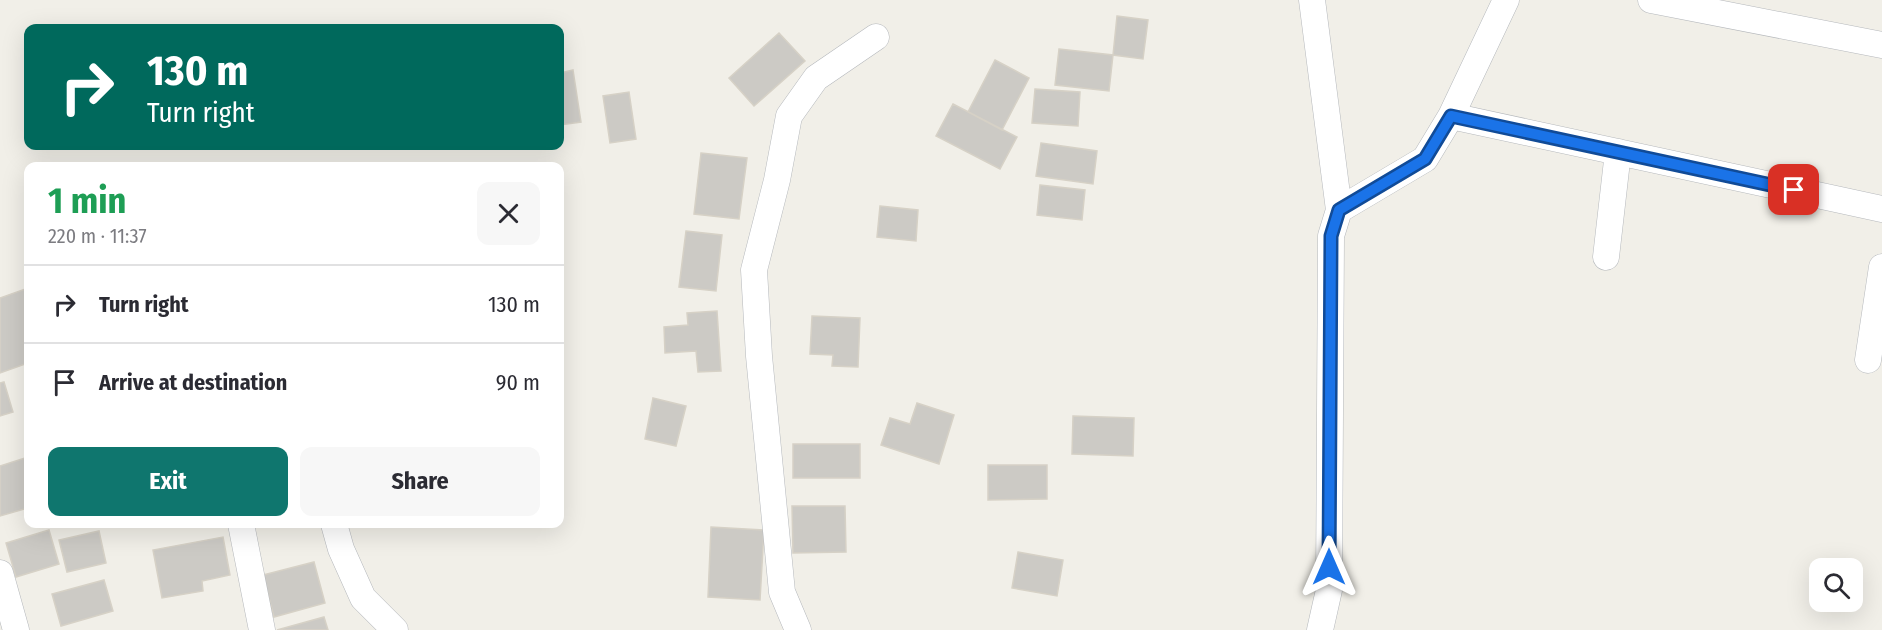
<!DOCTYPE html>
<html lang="en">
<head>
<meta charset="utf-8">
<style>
	:root { --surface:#fff; --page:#f7f7f7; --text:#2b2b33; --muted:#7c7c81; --line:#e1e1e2; --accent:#0f766e }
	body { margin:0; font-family:"Fira Sans Condensed",sans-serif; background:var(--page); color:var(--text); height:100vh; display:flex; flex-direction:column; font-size:22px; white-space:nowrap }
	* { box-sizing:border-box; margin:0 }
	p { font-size:20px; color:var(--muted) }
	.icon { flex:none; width:33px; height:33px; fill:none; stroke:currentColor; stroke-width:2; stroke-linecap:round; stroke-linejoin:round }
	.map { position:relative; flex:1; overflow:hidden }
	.sheet { position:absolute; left:24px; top:162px; width:540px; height:366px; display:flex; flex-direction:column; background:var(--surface); border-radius:12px; box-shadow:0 6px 24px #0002 }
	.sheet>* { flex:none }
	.banner { position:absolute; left:24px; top:24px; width:540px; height:126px; border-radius:12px; box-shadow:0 6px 24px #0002; background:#00695c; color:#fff; overflow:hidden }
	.buttons { position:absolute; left:1809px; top:558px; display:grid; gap:12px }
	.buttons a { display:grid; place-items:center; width:54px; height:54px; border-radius:12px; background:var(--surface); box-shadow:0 6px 24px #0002; font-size:30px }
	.pin { position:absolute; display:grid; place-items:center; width:51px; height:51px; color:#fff; margin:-26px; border-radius:12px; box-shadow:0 3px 9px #0006 }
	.me { position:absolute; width:66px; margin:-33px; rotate:0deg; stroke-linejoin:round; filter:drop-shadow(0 0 4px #0008) }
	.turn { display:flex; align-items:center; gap:21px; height:126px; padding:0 24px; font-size:27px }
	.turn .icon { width:78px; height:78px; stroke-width:2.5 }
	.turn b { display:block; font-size:42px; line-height:51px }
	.round { display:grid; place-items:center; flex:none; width:63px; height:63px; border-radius:12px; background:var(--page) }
	.summary { display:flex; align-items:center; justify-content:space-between; height:102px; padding:0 24px }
	h1 { font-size:36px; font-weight:700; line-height:45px; color:#1e9e55 }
	.button { display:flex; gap:12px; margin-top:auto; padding:12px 24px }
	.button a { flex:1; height:69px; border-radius:12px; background:var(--accent); color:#fff; font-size:24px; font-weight:700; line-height:69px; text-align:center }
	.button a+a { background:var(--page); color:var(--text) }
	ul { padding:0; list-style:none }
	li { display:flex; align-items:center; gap:18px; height:78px; padding:0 24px; border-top:2px solid var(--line) }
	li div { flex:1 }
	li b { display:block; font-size:22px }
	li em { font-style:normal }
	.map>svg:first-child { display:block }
	.building { fill:#cccac5; stroke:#d6d1c6; stroke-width:1.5 }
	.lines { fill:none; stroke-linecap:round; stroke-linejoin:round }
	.minor-casing { stroke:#b5b8bc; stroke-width:27 }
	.minor { stroke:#fff; stroke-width:26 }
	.route-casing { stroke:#114b97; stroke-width:15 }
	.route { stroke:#1a73e8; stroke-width:10 }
</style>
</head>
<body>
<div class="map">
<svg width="1882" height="630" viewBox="0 0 1882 630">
	<rect width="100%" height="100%" fill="#f1efe8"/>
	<path class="building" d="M 1117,16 L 1148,20 L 1143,59 L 1113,55 Z
		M 779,33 L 805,61 L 754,106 L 729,78 Z
		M 1059,49 L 1113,55 L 1109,91 L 1055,85 Z
		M 995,60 L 1029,78 L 1002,130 L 968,112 Z
		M 573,70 L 581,122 L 560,125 L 560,73 Z
		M 1035,89 L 1080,92 L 1078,126 L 1032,123 Z
		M 629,92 L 636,139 L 610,143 L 603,96 Z
		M 953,104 L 1017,137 L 1000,169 L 936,136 Z
		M 1041,143 L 1097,151 L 1093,184 L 1036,176 Z
		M 701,153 L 747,158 L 739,219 L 694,214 Z
		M 1040,185 L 1085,190 L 1082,220 L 1037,215 Z
		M 880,206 L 918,210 L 916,241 L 877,237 Z
		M 686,231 L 722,235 L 716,291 L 679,287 Z
		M 28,288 L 28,363 L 0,373 L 0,298 Z
		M 717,311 L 721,371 L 698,372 L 696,351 L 665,353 L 664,327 L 688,325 L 687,313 Z
		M 812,316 L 860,318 L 858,367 L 832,366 L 833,355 L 810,354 Z
		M 4,382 L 13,412 L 0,416 L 0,383 Z
		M 653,398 L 686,406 L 676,446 L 645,439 Z
		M 917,403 L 954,415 L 939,464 L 881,445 L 890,418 L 910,424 Z
		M 1073,416 L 1134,418 L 1133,456 L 1072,454 Z
		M 793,444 L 860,444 L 860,478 L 793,478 Z
		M 28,457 L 28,508 L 0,516 L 0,466 Z
		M 988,465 L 1047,465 L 1047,499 L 988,500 Z
		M 792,506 L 845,506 L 846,552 L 793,553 Z
		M 711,527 L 764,530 L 760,600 L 708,597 Z
		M 49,530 L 59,564 L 16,577 L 6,543 Z
		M 99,531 L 106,563 L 67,572 L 59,540 Z
		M 223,537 L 230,575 L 202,581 L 203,591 L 162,598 L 153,550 Z
		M 1018,552 L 1063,560 L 1057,596 L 1012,588 Z
		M 314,562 L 325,603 L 274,617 L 263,575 Z
		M 104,580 L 113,611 L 61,626 L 52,594 Z
		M 324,617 L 328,630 L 277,630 Z"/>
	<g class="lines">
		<defs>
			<path id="minor" d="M 1312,0 L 1339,210
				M 1651,0 L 1882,45
				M 1451,116 L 1882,209
				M 1606,257 L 1618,152
				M 1868,360 L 1882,267
				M 241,524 L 262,630
				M 334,524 L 341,549 L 363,598 L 395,630
				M 0,573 L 16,630
				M 798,630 L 782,592 L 759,356 L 754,270 L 777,180 L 789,116 L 816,78 L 876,37
				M 1320,630 L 1329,590 L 1331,236 L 1339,210 L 1425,159 L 1451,116 L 1506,0"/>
		</defs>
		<use href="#minor" class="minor-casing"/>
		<use href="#minor" class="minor"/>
	</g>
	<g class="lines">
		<defs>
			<path id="route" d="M 1329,567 L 1331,236 L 1339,210 L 1425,159 L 1451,116 L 1794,190"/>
		</defs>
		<use href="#route" class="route-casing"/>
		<use href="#route" class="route"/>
	</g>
</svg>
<div class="buttons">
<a><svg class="icon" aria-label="search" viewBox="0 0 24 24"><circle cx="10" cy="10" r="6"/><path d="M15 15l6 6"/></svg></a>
</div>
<div class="pin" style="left:1794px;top:190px;background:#d93025"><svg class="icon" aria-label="arrive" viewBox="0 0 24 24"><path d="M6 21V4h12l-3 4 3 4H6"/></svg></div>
<svg class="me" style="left:1329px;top:567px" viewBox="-20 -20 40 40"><path d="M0-17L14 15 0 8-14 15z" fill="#1a73e8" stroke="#fff" stroke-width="4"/></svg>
<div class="banner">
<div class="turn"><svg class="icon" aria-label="right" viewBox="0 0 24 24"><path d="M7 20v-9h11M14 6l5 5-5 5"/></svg><div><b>130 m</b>Turn right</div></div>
</div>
<section class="sheet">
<div class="summary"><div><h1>1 min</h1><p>220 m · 11:37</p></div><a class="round"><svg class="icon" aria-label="close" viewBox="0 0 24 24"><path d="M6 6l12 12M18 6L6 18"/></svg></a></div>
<ul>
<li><svg class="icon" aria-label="right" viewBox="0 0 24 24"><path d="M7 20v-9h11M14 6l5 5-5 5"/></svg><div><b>Turn right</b></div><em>130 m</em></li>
<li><svg class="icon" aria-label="arrive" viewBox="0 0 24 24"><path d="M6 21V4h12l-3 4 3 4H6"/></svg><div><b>Arrive at destination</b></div><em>90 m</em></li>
</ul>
<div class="button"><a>Exit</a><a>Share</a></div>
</section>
</div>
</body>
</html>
